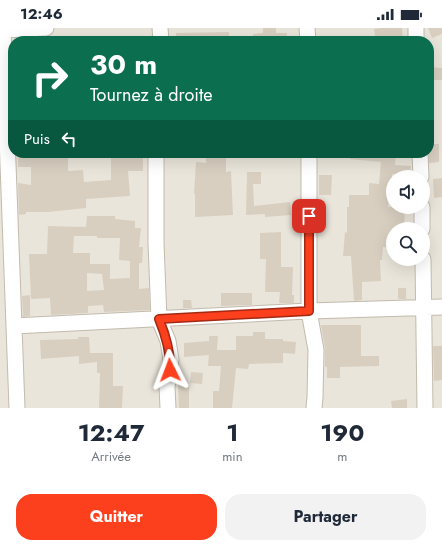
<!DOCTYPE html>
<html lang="fr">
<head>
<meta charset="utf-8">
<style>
	:root { --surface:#fff; --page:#f2f2f3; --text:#1f2937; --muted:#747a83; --accent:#fc3f1d }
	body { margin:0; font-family:Jost,sans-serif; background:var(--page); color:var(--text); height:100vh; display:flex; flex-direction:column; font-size:15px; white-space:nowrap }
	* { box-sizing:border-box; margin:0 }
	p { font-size:13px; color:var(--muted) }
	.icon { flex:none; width:22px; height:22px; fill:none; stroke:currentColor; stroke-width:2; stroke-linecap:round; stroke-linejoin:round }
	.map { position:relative; height:380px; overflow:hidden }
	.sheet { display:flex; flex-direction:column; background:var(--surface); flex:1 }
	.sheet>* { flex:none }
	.top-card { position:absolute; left:8px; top:8px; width:426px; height:122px; border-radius:16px; box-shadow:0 4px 16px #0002; background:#0b6e4f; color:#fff; overflow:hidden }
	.tools { position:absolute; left:386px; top:142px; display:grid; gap:8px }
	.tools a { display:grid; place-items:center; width:44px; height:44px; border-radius:50%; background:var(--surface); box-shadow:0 4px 16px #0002; font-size:20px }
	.pin { position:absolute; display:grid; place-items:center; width:34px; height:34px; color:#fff; margin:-17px; border-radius:8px; box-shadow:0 2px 6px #0006 }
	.me { position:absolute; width:44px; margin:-22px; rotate:357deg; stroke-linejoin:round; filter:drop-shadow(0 0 3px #0008) }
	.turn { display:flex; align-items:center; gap:14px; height:84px; padding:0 16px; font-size:18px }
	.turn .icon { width:52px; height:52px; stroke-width:2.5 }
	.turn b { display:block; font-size:28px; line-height:34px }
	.then { display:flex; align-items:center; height:38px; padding:0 16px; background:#0003; gap:8px; font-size:15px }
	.eta { display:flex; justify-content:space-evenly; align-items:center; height:68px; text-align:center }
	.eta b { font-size:24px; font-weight:700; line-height:28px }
	.primary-button { display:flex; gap:8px; margin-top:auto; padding:8px 16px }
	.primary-button a { flex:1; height:46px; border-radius:16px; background:var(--accent); color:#fff; font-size:16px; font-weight:700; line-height:46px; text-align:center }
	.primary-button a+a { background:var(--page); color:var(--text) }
	.status { display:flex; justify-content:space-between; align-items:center; height:28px; padding:0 20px; background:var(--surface); direction:ltr }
	.status svg { height:11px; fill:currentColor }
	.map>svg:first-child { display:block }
	.residential { fill:#eae5da; fill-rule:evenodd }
	.building { fill:#d8cfc1; fill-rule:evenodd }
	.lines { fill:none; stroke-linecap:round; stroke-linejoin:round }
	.minor-casing { stroke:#c2bbae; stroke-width:17 }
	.minor { stroke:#fff; stroke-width:15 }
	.route-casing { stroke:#a42913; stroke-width:10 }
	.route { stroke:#fc3f1d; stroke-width:7 }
</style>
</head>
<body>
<div class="status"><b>12:46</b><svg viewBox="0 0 49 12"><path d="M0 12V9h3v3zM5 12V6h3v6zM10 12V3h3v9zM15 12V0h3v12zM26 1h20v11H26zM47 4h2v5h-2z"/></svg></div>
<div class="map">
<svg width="442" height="380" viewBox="0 0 442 380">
	<rect width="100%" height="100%" fill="#f6f3ec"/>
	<path class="residential" d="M 0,0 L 442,0 L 442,380 L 0,380 ZM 13,13 L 429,13 L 429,125 L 13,125 ZM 393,149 L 423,149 L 423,179 L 393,179 ZM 393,201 L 423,201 L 423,231 L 393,231 Z"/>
	<path class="building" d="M 263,0 L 276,0 L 276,5 L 287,5 L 287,13 L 253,13 L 253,6 L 263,5 Z
		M 381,0 L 402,0 L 403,12 L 376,13 L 374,1 Z
		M 428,0 L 442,0 L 442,6 L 432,10 Z
		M 229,4 L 229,13 L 176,13 L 176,5 Z
		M 430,39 L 442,40 L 442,52 L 429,52 Z
		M 429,116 L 439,116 L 439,134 L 429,135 Z
		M 18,125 L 68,125 L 68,143 L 83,142 L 84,154 L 111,152 L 111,125 L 143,125 L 143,143 L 128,143 L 130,168 L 86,171 L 86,180 L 48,184 L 26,184 L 26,186 L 19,187 L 18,155 L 31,157 L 31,139 L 18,139 Z
		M 206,125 L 226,125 L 226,144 L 231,143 L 233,187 L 195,189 L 195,166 L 194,166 L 196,134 L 206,135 Z
		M 351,125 L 396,125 L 395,137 L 411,138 L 410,147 L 392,146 L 392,152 L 390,152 L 388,179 L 405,179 L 404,201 L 393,201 L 393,220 L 383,219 L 382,232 L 380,232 L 381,253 L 362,254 L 362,272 L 354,273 L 351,228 L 343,228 L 345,204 L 347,205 L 347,179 L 349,179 L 349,167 L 369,167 L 369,155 L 379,156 L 381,134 L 350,131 Z
		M 247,144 L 261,144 L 261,156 L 253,156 L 254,178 L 290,174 L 291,187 L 265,189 L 265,186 L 246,187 Z
		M 319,147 L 332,147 L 331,167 L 319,167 Z
		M 442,150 L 442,169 L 434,170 L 433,151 Z
		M 87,188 L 115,188 L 115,191 L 135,193 L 135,200 L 141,200 L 139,219 L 143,219 L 142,235 L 139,235 L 139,261 L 149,260 L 150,282 L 104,284 L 103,277 L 88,278 L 88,285 L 51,287 L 50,270 L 31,271 L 29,226 L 47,226 L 48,198 L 86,199 ZM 74,208 L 97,208 L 97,210 L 120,210 L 119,232 L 130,233 L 130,250 L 110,251 L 110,236 L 90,236 L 90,225 L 73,225 ZM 87,245 L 102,246 L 104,262 L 87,263 Z
		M 281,204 L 281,239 L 293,239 L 292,267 L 294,267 L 294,275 L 279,275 L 280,264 L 265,264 L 266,231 L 260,231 L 260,205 Z
		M 398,260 L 406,260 L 406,271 L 398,271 Z
		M 221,265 L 252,265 L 252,277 L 221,278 Z
		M 30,267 L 30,288 L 23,289 L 22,268 Z
		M 183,272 L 191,272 L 192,280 L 183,280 Z
		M 321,297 L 361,297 L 361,328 L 379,328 L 379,338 L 340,339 L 340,350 L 327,350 L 327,339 L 325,339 L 325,321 Z
		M 253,304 L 265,304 L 265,311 L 283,311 L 283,313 L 296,314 L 295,326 L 283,325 L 283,335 L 249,336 L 248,341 L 236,340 L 232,380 L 213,380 L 213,363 L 219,363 L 221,338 L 208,338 L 209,327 L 184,329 L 184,315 L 209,313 L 209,308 L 218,308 L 217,322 L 236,322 L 236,308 L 253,308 Z
		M 78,309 L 89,309 L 90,325 L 113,325 L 113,358 L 123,358 L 122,380 L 99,380 L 100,345 L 97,345 L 97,334 L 79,336 L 79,328 L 41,331 L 40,312 L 78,311 Z
		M 433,318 L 442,318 L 442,352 L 434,353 Z
		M 191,344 L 203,345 L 202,356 L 190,355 Z
		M 178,357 L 189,357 L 189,380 L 179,380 Z
		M 407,371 L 407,380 L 392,380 L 391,373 Z"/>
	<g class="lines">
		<defs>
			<path id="minor" d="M 3,0 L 17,380
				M 160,0 L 161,13
				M 307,0 L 308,13
				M 416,0 L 416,13
				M 3,2 L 46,0
				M 156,125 L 156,215 L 159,291 L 168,313 L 171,332 L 167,359 L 168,380
				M 309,125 L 309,283 L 316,322 L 315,369 L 314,380
				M 420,125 L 421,149
				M 422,179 L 422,201
				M 423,231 L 425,380
				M 14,298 L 309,283 L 442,279"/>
		</defs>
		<use href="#minor" class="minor-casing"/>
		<use href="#minor" class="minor"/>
	</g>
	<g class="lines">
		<defs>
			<path id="route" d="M 170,342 C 171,324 166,308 159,291 L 309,283 L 309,188"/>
		</defs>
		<use href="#route" class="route-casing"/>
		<use href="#route" class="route"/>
	</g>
</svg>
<div class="tools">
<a><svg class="icon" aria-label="sound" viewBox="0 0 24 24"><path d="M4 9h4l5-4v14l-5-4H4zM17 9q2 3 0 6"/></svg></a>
<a><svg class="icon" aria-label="search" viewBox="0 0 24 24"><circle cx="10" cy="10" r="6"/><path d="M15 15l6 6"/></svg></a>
</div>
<div class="pin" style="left:309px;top:188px;background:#d93025"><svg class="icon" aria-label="arrive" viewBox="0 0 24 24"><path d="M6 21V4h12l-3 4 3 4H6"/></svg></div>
<svg class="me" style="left:170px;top:342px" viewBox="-20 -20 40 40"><path d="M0-17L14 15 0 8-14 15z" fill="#fc3f1d" stroke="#fff" stroke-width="4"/></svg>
<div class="top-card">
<div class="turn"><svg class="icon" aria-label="right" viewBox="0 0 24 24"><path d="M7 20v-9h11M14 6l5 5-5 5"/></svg><div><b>30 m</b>Tournez à droite</div></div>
<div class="then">Puis<svg class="icon" aria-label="left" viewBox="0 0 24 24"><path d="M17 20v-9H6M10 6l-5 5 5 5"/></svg></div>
</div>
</div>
<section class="sheet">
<div class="eta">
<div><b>12:47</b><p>Arrivée</p></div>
<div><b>1</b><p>min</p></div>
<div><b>190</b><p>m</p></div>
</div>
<div class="primary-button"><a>Quitter</a><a>Partager</a></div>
</section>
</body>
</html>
